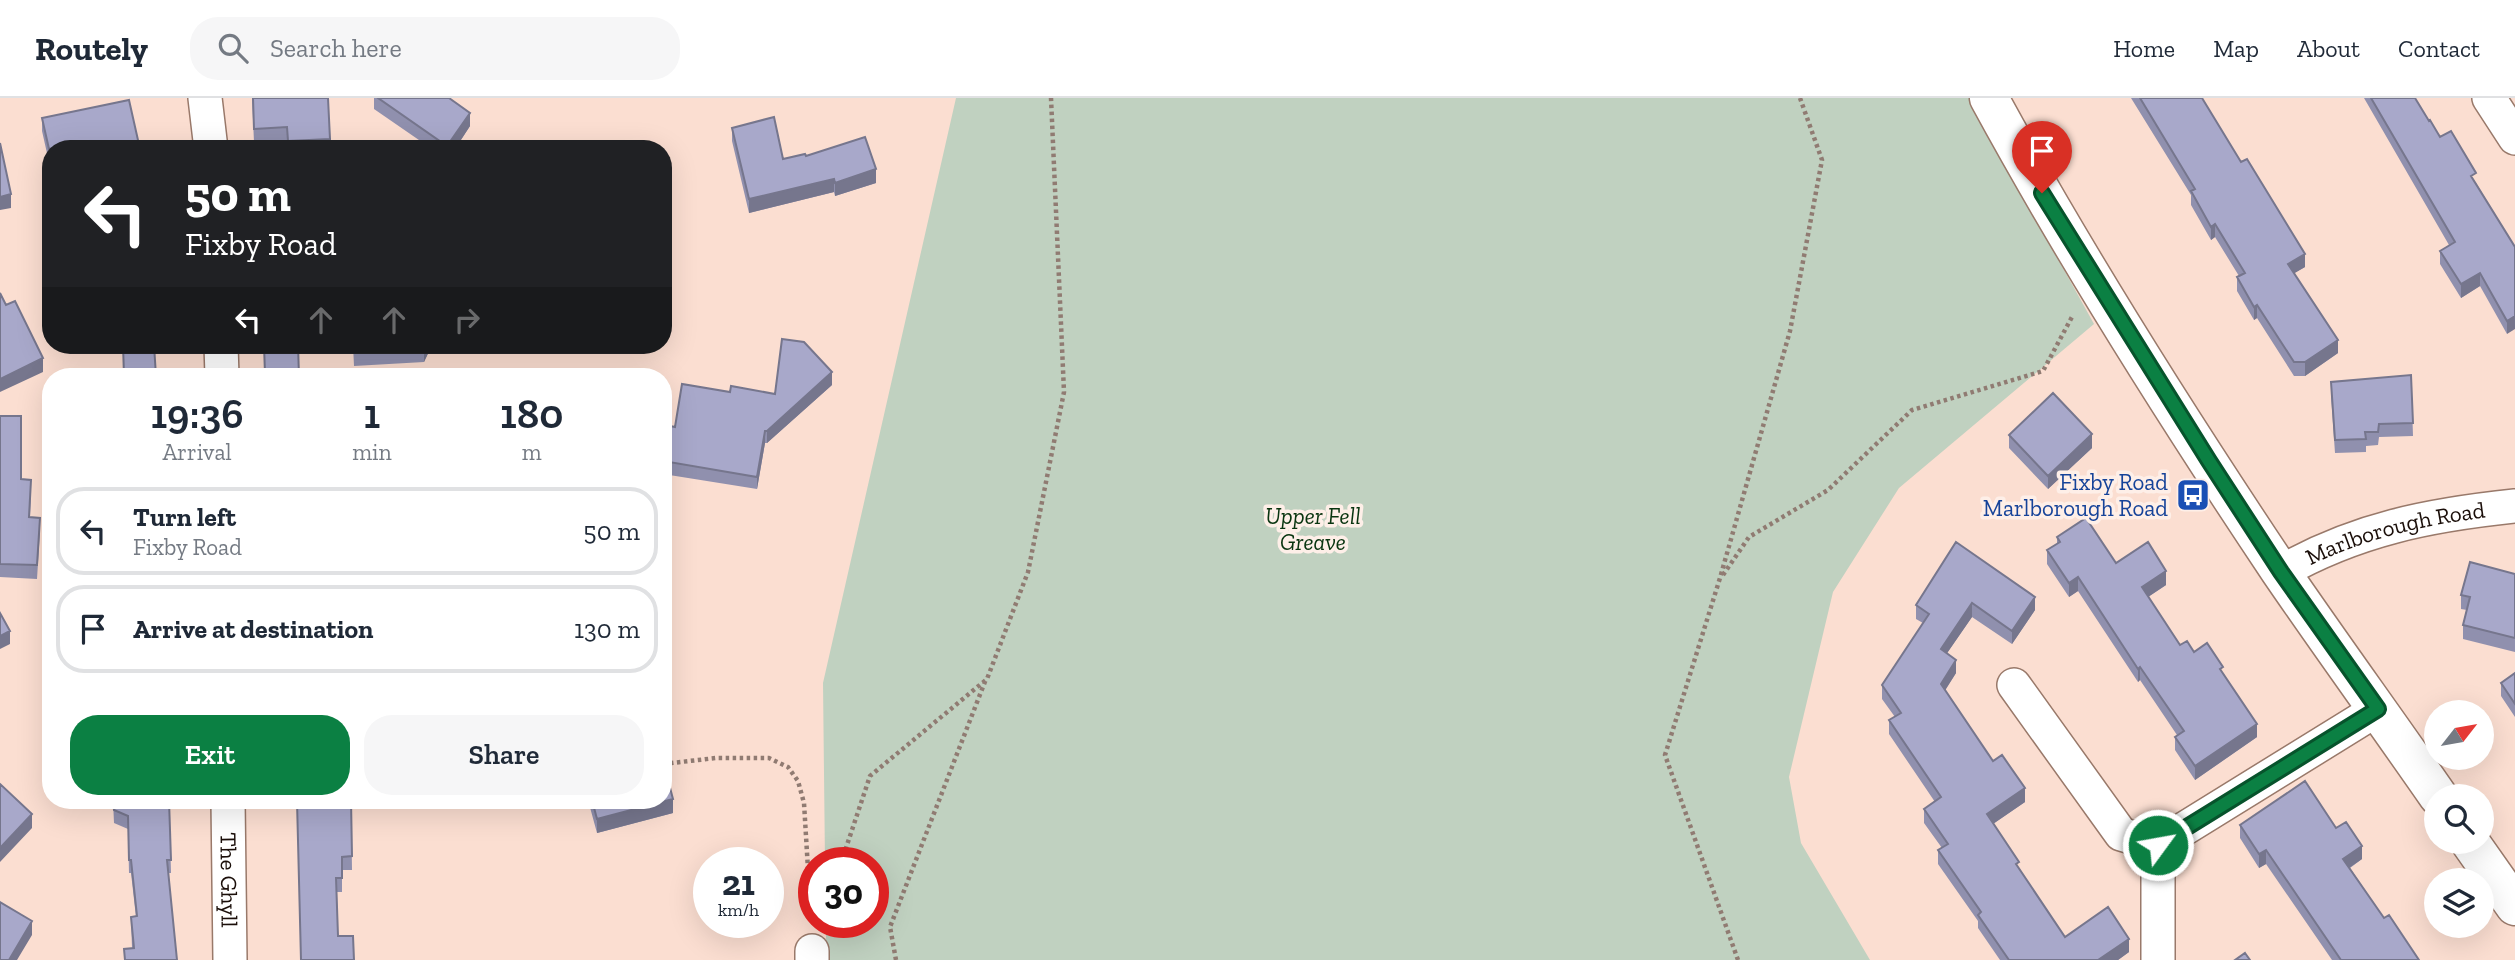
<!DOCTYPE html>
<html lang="en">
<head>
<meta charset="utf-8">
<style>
	:root { --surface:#fff; --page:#f6f6f7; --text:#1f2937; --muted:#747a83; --line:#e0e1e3; --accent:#0b8043 }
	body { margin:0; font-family:"Zilla Slab",serif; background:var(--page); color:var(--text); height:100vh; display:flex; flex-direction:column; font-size:26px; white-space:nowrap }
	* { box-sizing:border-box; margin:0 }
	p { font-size:23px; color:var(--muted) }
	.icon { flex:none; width:38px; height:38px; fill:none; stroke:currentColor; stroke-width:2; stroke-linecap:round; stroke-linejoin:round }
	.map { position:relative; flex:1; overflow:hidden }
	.side { position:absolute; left:42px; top:270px; width:630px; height:441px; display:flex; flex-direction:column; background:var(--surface); border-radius:28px; box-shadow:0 7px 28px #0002 }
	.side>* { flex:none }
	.guide { position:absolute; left:42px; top:42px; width:630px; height:214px; border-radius:28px; box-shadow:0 7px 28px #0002; background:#202124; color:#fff; overflow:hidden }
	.needle { width:46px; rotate:59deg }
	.controls { position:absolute; left:2424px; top:602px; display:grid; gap:14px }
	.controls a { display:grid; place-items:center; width:70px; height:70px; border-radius:50%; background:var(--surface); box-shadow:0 7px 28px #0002; font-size:35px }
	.speed { position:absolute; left:693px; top:749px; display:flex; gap:14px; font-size:35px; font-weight:700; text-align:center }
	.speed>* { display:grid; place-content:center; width:91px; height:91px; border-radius:50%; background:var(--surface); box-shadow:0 7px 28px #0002; line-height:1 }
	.speed small { font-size:18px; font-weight:400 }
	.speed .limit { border:10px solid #d22; background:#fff; color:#111 }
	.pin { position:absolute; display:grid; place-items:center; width:60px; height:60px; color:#fff; margin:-72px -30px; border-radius:50% 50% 50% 0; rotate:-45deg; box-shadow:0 0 7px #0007 }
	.pin .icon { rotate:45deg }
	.me { position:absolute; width:77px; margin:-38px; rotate:58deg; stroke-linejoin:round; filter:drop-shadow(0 0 5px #0008) }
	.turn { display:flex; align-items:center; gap:24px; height:147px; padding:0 28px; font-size:32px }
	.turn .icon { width:91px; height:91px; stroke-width:2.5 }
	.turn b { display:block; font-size:49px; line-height:60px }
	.lanes { display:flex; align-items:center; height:66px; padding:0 28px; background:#0003; justify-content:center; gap:35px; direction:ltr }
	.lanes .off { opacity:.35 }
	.eta { display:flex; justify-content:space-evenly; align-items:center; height:119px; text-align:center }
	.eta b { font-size:42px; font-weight:600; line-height:49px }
	.action { display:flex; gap:14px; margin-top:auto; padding:14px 28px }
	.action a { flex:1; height:80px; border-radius:28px; background:var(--accent); color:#fff; font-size:28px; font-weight:600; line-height:80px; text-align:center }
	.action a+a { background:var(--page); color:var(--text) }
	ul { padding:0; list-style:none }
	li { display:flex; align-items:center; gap:21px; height:88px; margin:0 14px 10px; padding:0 14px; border:4px solid var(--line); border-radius:28px }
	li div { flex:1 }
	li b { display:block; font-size:26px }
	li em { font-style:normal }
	header { display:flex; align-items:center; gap:42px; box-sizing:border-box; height:98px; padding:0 35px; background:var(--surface); border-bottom:2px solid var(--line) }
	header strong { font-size:33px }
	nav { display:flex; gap:38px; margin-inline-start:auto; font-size:24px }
	.search { width:490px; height:63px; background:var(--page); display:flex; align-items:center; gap:18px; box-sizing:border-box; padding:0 24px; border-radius:28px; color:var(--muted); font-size:26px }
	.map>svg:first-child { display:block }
	.green { fill:#c0d1c0 }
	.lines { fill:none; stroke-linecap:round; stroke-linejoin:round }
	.minor-casing { stroke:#99796a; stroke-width:36 }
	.major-casing { stroke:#99796a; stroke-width:41 }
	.path { stroke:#907b72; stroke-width:4.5; stroke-dasharray:3.5 3.5; stroke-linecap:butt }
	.minor { stroke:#fff; stroke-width:33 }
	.major { stroke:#fff; stroke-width:38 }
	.wall { fill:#9090ae }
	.shaded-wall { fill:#76768d }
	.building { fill:#a8a8ca; stroke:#76768d; stroke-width:2 }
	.route-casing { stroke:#07532c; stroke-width:18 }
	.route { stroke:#0b8043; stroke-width:12 }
	.labels { text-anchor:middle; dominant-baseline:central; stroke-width:7; stroke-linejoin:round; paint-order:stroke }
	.transit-label { font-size:23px; fill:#164399; stroke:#feefe8; text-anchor:end }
	.park-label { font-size:23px; font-style:italic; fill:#08340f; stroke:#feefe8 }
	.street-label { font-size:23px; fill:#1a0e09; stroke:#feefe8 }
</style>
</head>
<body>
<header>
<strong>Routely</strong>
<div class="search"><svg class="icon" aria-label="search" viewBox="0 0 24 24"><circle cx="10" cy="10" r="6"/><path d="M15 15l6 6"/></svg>Search here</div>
<nav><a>Home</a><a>Map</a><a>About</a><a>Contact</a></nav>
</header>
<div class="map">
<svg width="2515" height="862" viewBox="0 0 2515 862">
	<rect width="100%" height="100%" fill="#fbded1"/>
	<path class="green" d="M 956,0 L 1969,0 L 2094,226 L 1899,390 L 1833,494 L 1789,679 L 1801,745 L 1870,862 L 826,862 L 826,824 L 873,824 L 873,765 L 825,765 L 823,585 Z"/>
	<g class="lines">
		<defs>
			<g id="minor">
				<path d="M 205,0 L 211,51"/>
				<path d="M 2489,0 L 2515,40"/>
				<path d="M 221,247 L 222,278"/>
				<path id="s1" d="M 2281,474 C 2357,431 2429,417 2515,408"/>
				<path d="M 2014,587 L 2121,736 L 2158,747 L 2378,611"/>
				<path id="s2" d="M 228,702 L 230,862"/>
				<path d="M 812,862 L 812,853"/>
				<path d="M 2158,862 L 2158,747"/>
			</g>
			<path id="major" d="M 1989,0 C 2077,162 2177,319 2280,473 C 2332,549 2386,623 2438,698
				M 2470,744 L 2515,808"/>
		</defs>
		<use href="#minor" class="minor-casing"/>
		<use href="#major" class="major-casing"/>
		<path class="path" d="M 1723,477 L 1749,439 L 1828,392 L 1912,312 L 2043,273 L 2073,217
			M 663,666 L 716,660 L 769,660 L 788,669 L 798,683 L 804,705 L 811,821
			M 841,765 L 870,678 L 987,581 L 1028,474 L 1064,294 L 1051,0
			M 896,862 L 890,829 L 986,581
			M 1738,862 L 1665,657 L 1720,480 L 1790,233 L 1822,62 L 1800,0"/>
		<use href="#minor" class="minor"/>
		<use href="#major" class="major"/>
	</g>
	<path class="wall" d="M 252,0 L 328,0 L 330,51 L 287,51 L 287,43 L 254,44 Z
		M 374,0 L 449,0 L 470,28 L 455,51 L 432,51 L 374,11 Z
		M 2131,0 L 2202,0 L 2305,169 L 2294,175 L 2338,255 L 2305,278 L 2294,278 L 2257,220 L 2254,222 L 2237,193 L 2237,179 L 2239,178 L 2215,139 L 2211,142 L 2191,107 L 2191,97 Z
		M 2364,0 L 2415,0 L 2429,23 L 2476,85 L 2515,149 L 2507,236 L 2480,188 L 2461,200 L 2440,166 L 2440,153 L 2449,147 Z
		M 42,20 L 140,51 L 51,51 L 49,64 L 42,33 Z
		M 732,30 L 783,61 L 806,58 L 876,85 L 835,98 L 834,94 L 749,115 L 732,43 Z
		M 353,247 L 432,247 L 424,264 L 354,268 Z
		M 2411,277 L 2413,338 L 2379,339 L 2378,347 L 2366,348 L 2366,354 L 2335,355 L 2331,297 L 2331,284 Z
		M 832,287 L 767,345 L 765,345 L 757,391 L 663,376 L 663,335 L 675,329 L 730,294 L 775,296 Z
		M 0,318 L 21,381 L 31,395 L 30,419 L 40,433 L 37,481 L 0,479 Z
		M 2009,337 L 2092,350 L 2048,391 L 2009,350 Z
		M 2057,439 L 2166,487 L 2148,499 L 2180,547 L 2194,554 L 2223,575 L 2257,639 L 2195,682 L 2175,652 L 2175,639 L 2177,637 L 2140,582 L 2138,584 L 2078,493 L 2069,499 L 2047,466 L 2047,452 L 2057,446 Z
		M 1956,444 L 2035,512 L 2012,546 L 1972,519 L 1947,555 L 1956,575 L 1945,592 L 1993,663 L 2025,704 L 1993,726 L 2019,771 L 2065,839 L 2129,854 L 2118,862 L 2000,862 L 1978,830 L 1978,823 L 1938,766 L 1938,752 L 1942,750 L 1924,725 L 1924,711 L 1935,704 L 1889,636 L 1889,622 L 1895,619 L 1882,601 L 1882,587 L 1923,525 L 1916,521 L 1916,507 Z
		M 2515,476 L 2515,554 L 2463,541 L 2463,527 L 2467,512 L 2461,511 L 2461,497 Z
		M 2515,575 L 2515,619 L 2501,598 L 2501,585 Z
		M 113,702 L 169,702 L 171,775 L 168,775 L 177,862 L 124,862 L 124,851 L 132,850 L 131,819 L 136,819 L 131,775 L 129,775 L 128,731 L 114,725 Z
		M 308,702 L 354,702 L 351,702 L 352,772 L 342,772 L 342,794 L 337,794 L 338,838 L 301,862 Z
		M 588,702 L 663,702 L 673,715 L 597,735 Z
		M 2240,727 L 2336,730 L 2362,761 L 2350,770 L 2384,820 L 2419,862 L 2332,862 L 2266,766 L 2259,770 L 2240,740 Z"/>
	<path class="shaded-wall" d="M 470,15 L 470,28 L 455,51 L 447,51 L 447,48 Z
		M 81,44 L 81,51 L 51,51 L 51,64 L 49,64 L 49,51 Z
		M 876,71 L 876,85 L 835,98 L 835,85 Z
		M 834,81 L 834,94 L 749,115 L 749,101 Z
		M 11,96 L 11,110 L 0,112 L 0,99 Z
		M 2215,126 L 2215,139 L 2211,142 L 2211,129 Z
		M 2305,156 L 2305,169 L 2288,179 L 2288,166 Z
		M 2480,175 L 2480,188 L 2461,200 L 2461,186 Z
		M 2257,207 L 2257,220 L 2254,222 L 2254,209 Z
		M 2515,218 L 2515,231 L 2507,236 L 2507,223 Z
		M 2338,242 L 2338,255 L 2305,278 L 2305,264 Z
		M 426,247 L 432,247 L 424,264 L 424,251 Z
		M 43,260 L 43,274 L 0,294 L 0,281 Z
		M 832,274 L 832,287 L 767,345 L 767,333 Z
		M 765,333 L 765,345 L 757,391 L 757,379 Z
		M 2092,336 L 2092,350 L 2048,391 L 2048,378 Z
		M 2166,473 L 2166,487 L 2142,503 L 2142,489 Z
		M 2078,479 L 2078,493 L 2069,499 L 2069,485 Z
		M 2035,499 L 2035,512 L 2012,546 L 2012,533 Z
		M 1972,505 L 1972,519 L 1941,564 L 1941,551 Z
		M 10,533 L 10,546 L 0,551 L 0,538 Z
		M 1956,562 L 1956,575 L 1941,599 L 1941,586 Z
		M 2140,569 L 2140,582 L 2138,584 L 2138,571 Z
		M 2257,626 L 2257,639 L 2195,682 L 2195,668 Z
		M 2025,690 L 2025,704 L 1987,730 L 1987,716 Z
		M 673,701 L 673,715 L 597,735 L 597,721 Z
		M 32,716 L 32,730 L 0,764 L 0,750 Z
		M 2362,748 L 2362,761 L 2343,774 L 2343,761 Z
		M 2266,752 L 2266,766 L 2259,770 L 2259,756 Z
		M 32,823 L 32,837 L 17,862 L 9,862 Z
		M 2129,841 L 2129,854 L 2118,862 L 2098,862 Z"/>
	<path class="building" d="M 253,0 L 328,0 L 330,41 L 288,43 L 287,29 L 254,31 Z
		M 378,0 L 449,0 L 470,15 L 447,48 Z
		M 2140,0 L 2202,0 L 2241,64 L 2247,61 L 2305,156 L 2288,166 L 2338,242 L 2305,264 L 2294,264 L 2257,207 L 2254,209 L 2237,179 L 2245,175 L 2215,126 L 2211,129 L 2191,93 L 2195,91 Z
		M 2371,0 L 2415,0 L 2429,23 L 2430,22 L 2440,39 L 2451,33 L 2476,75 L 2471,78 L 2515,149 L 2515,218 L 2507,223 L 2480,175 L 2461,186 L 2440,153 L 2455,144 Z
		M 129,2 L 140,51 L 83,51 L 81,44 L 49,51 L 42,20 Z
		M 774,19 L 783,61 L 805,56 L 806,58 L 865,39 L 876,71 L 835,85 L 834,81 L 749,101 L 732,30 Z
		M 0,45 L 11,96 L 0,99 Z
		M 0,195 L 6,207 L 15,203 L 43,260 L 0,281 Z
		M 782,241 L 804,244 L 832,274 L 767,333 L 765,333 L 757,379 L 663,363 L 663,335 L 665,327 L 675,329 L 682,286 L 730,294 L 731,288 L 775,296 Z
		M 123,247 L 154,247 L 156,278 L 124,278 Z
		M 264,247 L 298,247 L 299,278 L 267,278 L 267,276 L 265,276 Z
		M 354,247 L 426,247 L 424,251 L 354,255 Z
		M 2411,277 L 2413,325 L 2379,326 L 2378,334 L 2365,334 L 2366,341 L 2335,342 L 2331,284 Z
		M 2053,295 L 2092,336 L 2048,378 L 2009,337 Z
		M 0,318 L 21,318 L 21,381 L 31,382 L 29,419 L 40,420 L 37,467 L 0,466 Z
		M 2086,420 L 2116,465 L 2148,444 L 2166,473 L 2142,489 L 2180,547 L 2187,543 L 2194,554 L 2207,545 L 2223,569 L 2220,571 L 2257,626 L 2195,668 L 2175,639 L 2184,633 L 2140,569 L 2138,571 L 2078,479 L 2069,485 L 2047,452 L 2060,444 L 2057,439 Z
		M 1956,444 L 2035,499 L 2012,533 L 1972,505 L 1941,551 L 1956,562 L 1941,586 L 1993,663 L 2002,657 L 2025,690 L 1987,716 L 2019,764 L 2016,766 L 2065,839 L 2108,809 L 2129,841 L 2098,862 L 2009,862 L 1978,817 L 1981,814 L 1938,752 L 1948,746 L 1924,711 L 1941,699 L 1889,622 L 1901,615 L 1882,587 L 1929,516 L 1916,507 Z
		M 2470,464 L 2515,476 L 2515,540 L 2463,527 L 2470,499 L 2461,497 Z
		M 0,515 L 10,533 L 0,538 Z
		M 2515,575 L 2515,606 L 2501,585 Z
		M 663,663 L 673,701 L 597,721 L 592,702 L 663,702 Z
		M 2305,683 L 2336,730 L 2346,724 L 2362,748 L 2343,761 L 2384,820 L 2389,817 L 2419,862 L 2341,862 L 2266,752 L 2259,756 L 2240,727 Z
		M 0,686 L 32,716 L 0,750 Z
		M 113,702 L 169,702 L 171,762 L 167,762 L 177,862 L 125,862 L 124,851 L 134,850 L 131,819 L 137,818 L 131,762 L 129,762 L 128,718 L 114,712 Z
		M 308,702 L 351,702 L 352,758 L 342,759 L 342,780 L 336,780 L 338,838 L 353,838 L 354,862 L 301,862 L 297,703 L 308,703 Z
		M 0,804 L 32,823 L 9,862 L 0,862 Z
		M 2245,855 L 2250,862 L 2235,862 Z"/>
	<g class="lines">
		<defs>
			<path id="route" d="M 2042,95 L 2209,363 L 2281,474 L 2378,611 L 2158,747"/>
		</defs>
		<use href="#route" class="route-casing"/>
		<use href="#route" class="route"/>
	</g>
	<defs>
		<symbol id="bus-square" viewBox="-11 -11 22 22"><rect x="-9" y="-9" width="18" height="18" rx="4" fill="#1a4fb4" stroke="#feefe8"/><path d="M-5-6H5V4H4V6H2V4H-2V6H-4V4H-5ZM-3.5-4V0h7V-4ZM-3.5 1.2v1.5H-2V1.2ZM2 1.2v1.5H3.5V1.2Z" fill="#fff"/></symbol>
	</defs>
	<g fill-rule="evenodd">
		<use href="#bus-square" x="2174" y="378" width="38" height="38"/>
	</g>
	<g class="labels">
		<g class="transit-label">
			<text x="2168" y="384">Fixby Road<tspan x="2168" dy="26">Marlborough Road</tspan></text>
		</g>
		<g class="park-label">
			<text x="1313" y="418">Upper Fell<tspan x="1313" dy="26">Greave</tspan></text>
		</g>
		<g class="street-label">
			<text stroke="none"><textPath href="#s1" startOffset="122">Marlborough Road</textPath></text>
			<text stroke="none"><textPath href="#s2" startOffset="80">The Ghyll</textPath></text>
		</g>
	</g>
</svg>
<div class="controls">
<a><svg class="needle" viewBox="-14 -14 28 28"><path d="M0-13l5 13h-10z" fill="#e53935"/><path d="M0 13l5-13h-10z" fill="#747a83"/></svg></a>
<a><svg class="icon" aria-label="search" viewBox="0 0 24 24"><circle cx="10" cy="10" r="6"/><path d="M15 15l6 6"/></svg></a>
<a><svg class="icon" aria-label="layers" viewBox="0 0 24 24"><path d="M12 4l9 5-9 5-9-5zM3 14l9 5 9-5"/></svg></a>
</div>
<div class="speed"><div>21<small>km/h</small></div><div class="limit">30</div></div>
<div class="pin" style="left:2042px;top:95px;background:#d93025"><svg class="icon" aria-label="arrive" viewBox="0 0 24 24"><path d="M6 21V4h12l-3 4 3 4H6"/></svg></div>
<svg class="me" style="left:2158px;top:747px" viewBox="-20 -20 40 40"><circle r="17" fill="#0b8043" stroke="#fff" stroke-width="3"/><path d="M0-11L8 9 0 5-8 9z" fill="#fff"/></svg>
<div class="guide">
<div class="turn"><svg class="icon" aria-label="left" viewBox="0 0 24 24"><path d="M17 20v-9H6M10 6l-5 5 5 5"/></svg><div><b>50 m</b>Fixby Road</div></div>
<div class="lanes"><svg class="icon" aria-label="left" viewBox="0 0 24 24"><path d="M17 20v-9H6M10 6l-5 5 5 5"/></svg><svg class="icon off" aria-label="ahead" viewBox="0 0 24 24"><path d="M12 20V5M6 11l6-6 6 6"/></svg><svg class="icon off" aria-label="ahead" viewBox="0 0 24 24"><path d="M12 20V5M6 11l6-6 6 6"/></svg><svg class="icon off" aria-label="right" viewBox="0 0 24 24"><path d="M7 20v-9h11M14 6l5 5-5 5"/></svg></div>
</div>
<section class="side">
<div class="eta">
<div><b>19:36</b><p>Arrival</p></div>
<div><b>1</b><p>min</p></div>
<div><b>180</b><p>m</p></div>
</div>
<ul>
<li><svg class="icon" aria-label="left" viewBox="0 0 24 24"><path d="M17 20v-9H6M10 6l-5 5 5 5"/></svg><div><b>Turn left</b><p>Fixby Road</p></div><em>50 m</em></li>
<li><svg class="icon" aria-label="arrive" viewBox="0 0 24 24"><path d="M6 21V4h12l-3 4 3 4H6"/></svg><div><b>Arrive at destination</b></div><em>130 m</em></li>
</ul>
<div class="action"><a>Exit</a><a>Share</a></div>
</section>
</div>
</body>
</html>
